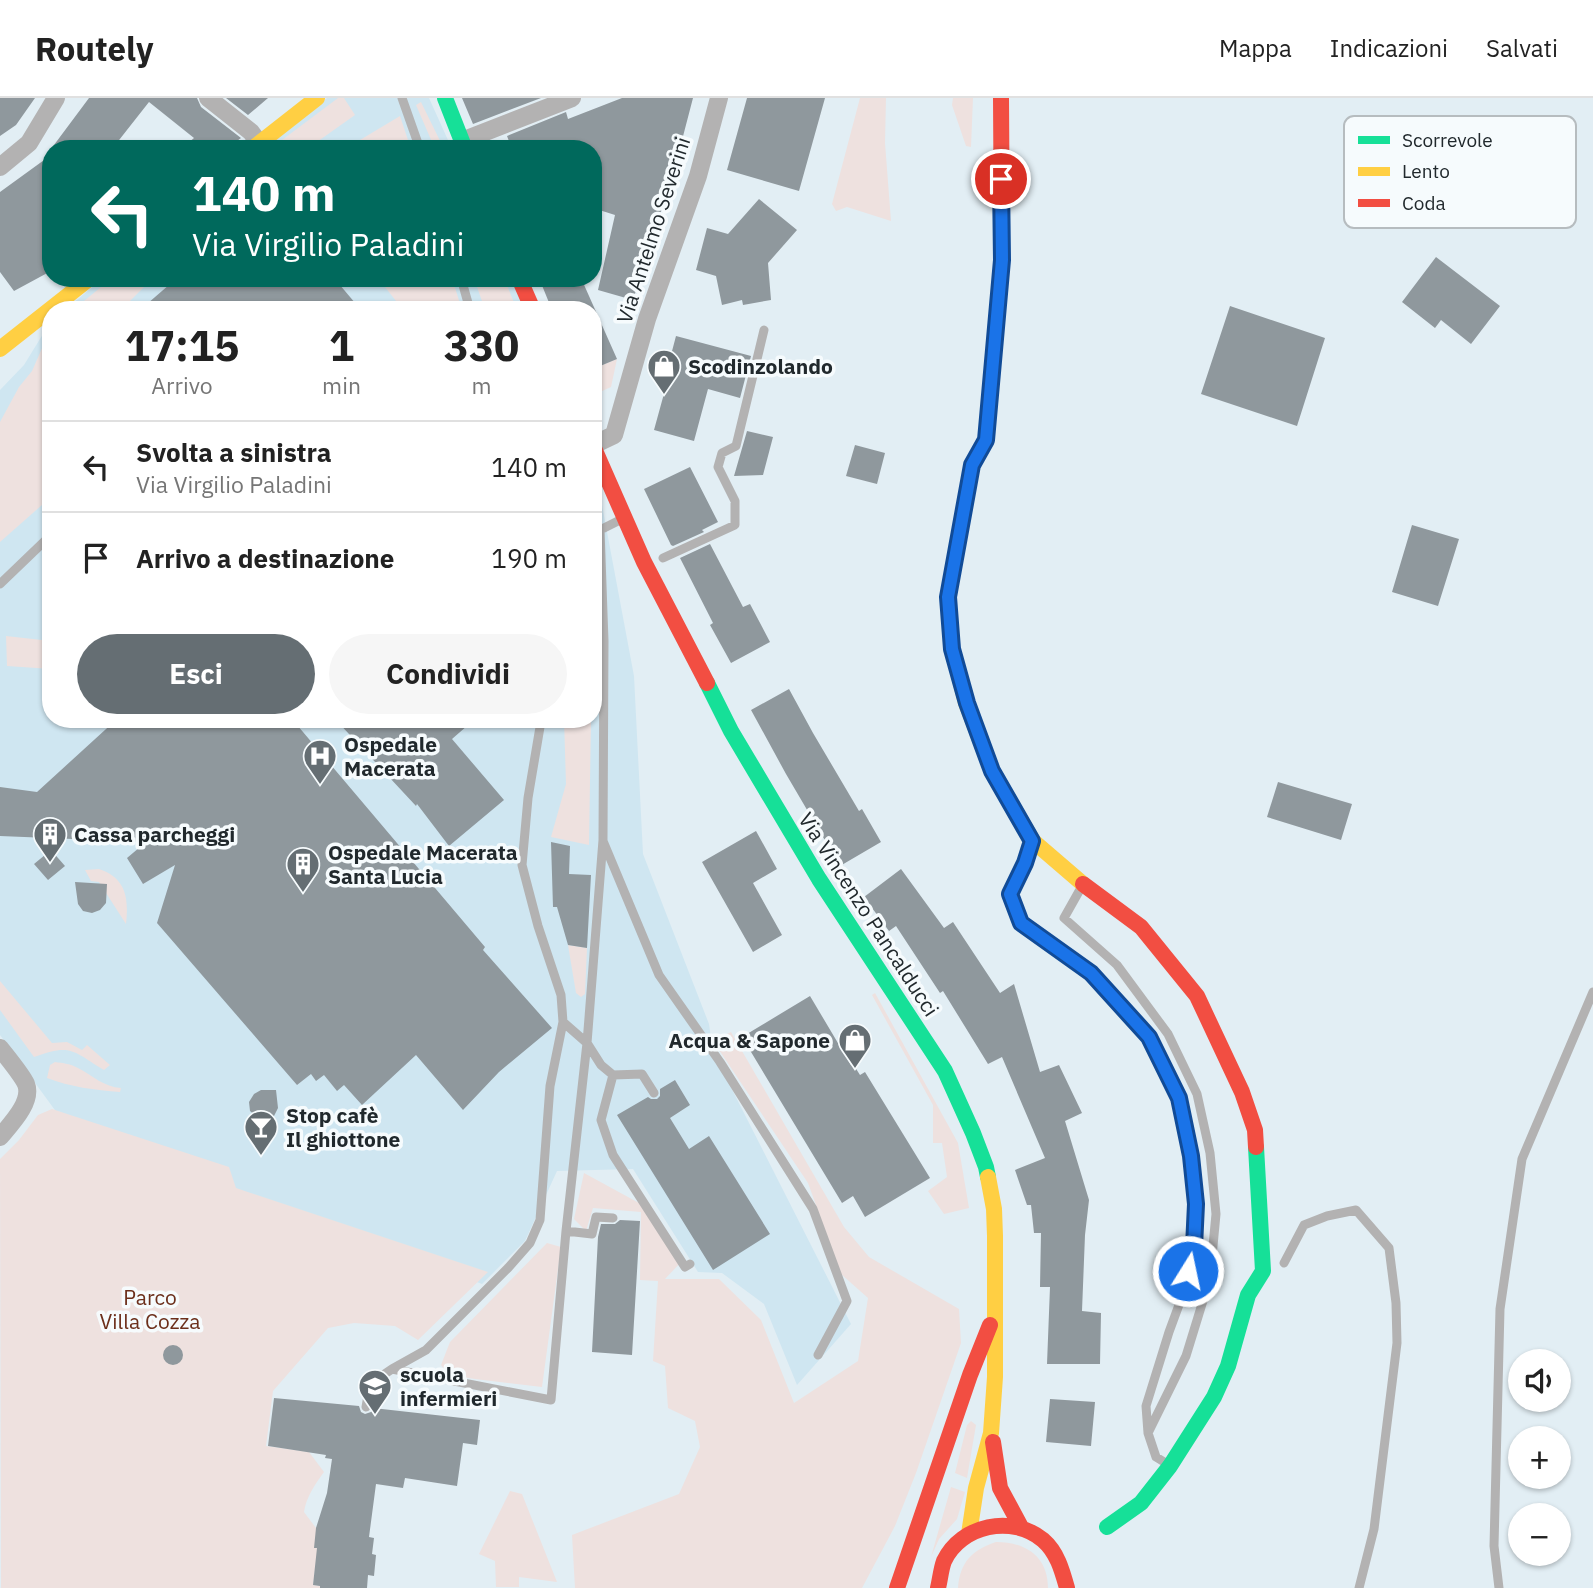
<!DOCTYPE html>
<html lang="it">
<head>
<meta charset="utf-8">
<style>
	:root { --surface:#fff; --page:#f6f6f6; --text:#222; --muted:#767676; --line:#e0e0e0; --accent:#656e73 }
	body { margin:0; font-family:"IBM Plex Sans",sans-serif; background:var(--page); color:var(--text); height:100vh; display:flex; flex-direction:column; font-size:26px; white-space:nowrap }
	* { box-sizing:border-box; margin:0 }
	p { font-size:23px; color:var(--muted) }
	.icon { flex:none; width:38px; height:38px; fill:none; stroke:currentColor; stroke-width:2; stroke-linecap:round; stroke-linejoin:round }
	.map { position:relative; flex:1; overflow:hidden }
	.side { position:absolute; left:42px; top:203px; width:560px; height:427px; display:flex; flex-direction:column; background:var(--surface); border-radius:28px; box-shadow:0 2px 5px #0004 }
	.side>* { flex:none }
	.banner { position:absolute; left:42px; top:42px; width:560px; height:147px; border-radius:28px; box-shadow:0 2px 5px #0004; background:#00695c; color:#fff; overflow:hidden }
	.buttons { position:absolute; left:1508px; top:1251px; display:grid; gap:14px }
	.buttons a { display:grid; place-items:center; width:63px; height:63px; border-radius:50%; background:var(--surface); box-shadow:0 2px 5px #0004; font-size:35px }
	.pin { position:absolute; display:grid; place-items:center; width:60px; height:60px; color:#fff; margin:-30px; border:4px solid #fff; border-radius:50%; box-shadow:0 2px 7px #0007 }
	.me { position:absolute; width:77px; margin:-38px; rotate:10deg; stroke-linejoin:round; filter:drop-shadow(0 0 5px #0008) }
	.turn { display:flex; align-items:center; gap:24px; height:147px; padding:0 35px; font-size:32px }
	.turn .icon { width:91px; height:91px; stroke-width:2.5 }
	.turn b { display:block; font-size:49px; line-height:60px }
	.eta { display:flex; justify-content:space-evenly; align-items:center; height:119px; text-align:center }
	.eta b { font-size:42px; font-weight:700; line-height:49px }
	.action { display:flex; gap:14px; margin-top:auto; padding:14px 35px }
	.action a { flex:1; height:80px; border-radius:42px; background:var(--accent); color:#fff; font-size:28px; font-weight:700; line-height:80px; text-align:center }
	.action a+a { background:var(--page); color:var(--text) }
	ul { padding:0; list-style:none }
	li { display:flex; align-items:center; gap:21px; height:91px; padding:0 35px; border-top:2px solid var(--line) }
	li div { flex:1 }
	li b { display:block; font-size:26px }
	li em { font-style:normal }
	header { display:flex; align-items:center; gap:42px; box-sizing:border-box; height:98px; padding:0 35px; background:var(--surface); border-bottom:2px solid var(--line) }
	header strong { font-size:33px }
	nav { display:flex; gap:38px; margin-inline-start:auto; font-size:24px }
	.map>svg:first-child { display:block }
	.built { fill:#cfe6f1 }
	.green { fill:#eee1df }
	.building { fill:#8f989d }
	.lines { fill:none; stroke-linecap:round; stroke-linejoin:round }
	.lane { stroke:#b3b2b2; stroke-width:9 }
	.street { stroke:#b3b2b2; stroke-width:18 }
	.fast { stroke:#16e098; stroke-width:16 }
	.slow { stroke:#ffcf43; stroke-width:16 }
	.jam { stroke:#f24e42; stroke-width:16 }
	.route-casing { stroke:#114b97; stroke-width:18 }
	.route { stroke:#1a73e8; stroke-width:12 }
	.labels { text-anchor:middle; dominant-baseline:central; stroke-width:7; stroke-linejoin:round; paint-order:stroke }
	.street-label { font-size:21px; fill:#21292d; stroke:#f6fbfd }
	.poi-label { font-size:21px; font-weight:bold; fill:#21292d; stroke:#f6fbfd; text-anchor:start }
	.park-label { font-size:21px; fill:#6c2f1b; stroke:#f6fbfd }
	.key { fill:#f6fbfd; stroke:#b6bcbf; stroke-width:2 }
	.key-label { font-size:19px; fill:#21292d }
</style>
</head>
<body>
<header>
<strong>Routely</strong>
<nav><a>Mappa</a><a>Indicazioni</a><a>Salvati</a></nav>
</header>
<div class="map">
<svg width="1593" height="1490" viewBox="0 0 1593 1490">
	<rect width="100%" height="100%" fill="#e2eef4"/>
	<path class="built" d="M 327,0 L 429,0 L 452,51 L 261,51 Z
		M 103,180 L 512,180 L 525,212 L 65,212 Z
		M 51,223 L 51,621 L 593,621 L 593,369 L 596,375 L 634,578 L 643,756 L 709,926 L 713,954 L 851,1226 L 797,1287 L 764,1206 L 722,1175 L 698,1174 L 633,1071 L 557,1073 L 525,1143 L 482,1186 L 404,1155 L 234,1099 L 60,1019 L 0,937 L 0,292 L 24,267 Z"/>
	<path class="green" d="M 338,0 L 344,0 L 355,17 L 307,51 L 270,51 Z
		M 860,0 L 886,0 L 885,45 L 891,123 L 847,109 L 836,113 L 832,106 Z
		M 953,0 L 973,0 L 971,49 L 966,48 L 952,7 Z
		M 421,4 L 444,51 L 435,51 L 416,7 Z
		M 400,18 L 411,51 L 345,51 Z
		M 112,180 L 153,180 L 121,212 L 73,212 Z
		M 378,180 L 452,180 L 462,212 L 403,212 Z
		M 474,180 L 504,180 L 517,212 L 485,212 Z
		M 43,248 L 51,252 L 51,399 L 0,444 L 0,324 L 19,289 L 32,273 Z
		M 617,261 L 611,289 L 600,294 L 593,293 L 593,271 Z
		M 6,538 L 51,543 L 51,571 L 7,568 Z
		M 564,621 L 591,621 L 589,747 L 551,739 L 566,686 Z
		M 99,771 C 126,780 129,800 126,826 L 99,784 L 91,783 L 85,772 Z
		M 568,847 L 587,850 L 585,896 L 581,899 L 576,895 Z
		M 0,883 L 52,945 L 67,944 L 82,952 L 87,947 L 110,967 L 104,972 C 73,953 71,945 34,959 L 0,912 Z
		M 875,895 L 958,1045 L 969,1110 L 944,1116 L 928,1093 L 947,1079 L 942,1045 L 933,1045 L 933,1007 L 872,897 Z
		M 731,934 L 844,1129 L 869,1159 L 959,1211 L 961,1245 L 916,1375 L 895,1428 L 862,1490 L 575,1490 L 572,1437 L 679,1396 L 700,1349 L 695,1323 L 668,1310 L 665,1268 L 653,1263 L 658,1183 L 640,1182 L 641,1114 L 593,1110 L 586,1133 L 574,1121 L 584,1075 L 639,1105 L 683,1162 L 665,1181 L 719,1181 L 761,1222 L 794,1305 L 858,1263 L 868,1200 L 841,1176 L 808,1085 L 713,943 Z
		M 55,964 C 63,965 71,966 78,970 C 93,978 104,989 121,990 L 120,994 C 95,992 70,989 47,980 L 50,967 Z
		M 52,1011 L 229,1069 L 236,1090 L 488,1174 L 418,1242 L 395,1228 L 354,1225 L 328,1230 L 273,1293 L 266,1348 L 309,1354 L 324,1374 C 316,1385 306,1399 304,1414 L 316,1430 L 318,1450 L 313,1487 L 320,1488 L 320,1490 L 1,1490 L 0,1061 L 19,1042 L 38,1017 Z
		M 547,1145 L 561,1149 L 542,1289 L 475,1281 L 449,1277 L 441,1267 L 450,1244 Z
		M 971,1323 L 976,1327 L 967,1380 L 955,1375 L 967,1327 Z
		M 951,1389 L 965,1394 L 957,1421 L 939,1441 L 931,1459 Z
		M 510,1393 L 522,1396 L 557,1484 L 519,1479 L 519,1489 L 496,1489 L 495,1463 L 479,1456 Z
		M 996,1444 C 1025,1444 1048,1458 1048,1490 L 958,1490 C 960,1464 972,1452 996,1444 Z"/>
	<path class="building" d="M 0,0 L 35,0 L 16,27 L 0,38 Z
		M 89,0 L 197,0 L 201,9 L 241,40 L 226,51 L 181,51 L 194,40 L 149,4 L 112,51 L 51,51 Z
		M 226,0 L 268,0 L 248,17 Z
		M 462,0 L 541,0 L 473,26 Z
		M 622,0 L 693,0 L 675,69 L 633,202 L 598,192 L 615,117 L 593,110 L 593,51 L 512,51 L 507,38 L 566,14 L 568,21 Z
		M 747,0 L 825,0 L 799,93 L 727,72 Z
		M 51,57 L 51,173 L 14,193 L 0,174 L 0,94 Z
		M 759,101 L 797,132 L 768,165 L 771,202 L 743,207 L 742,202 L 722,207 L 716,178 L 696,172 L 707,130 L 728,136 Z
		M 1436,159 L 1500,208 L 1471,246 L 1441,222 L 1435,230 L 1402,204 Z
		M 177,180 L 334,180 L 361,212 L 140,212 Z
		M 539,180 L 581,180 L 617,261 L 593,271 L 593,212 L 552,212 Z
		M 1230,208 L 1325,240 L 1297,328 L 1201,296 Z
		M 676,238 L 751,258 L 740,300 L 708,291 L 694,343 L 654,332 L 665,292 L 662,291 Z
		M 747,333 L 773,339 L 763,377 L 734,378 Z
		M 855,347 L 885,355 L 877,386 L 846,378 Z
		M 690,369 L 718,424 L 702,432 L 704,434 L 673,448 L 671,447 L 644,391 Z
		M 1412,427 L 1459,441 L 1438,508 L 1392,494 Z
		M 710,446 L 743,509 L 750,506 L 770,544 L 731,565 L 710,527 L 713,525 L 680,460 Z
		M 789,591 L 813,635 L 859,713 L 862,711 L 881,744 L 840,768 L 786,676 L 751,612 Z
		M 117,621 L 292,621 L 485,849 L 483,852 L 552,930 L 499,974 L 463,1012 L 416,957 L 362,1007 L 344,987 L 337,993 L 324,977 L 316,983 L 311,976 L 297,987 L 157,825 L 175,767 L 143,786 L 127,760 L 146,744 L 0,738 L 0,689 L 37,694 Z
		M 335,621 L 475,621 L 452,641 L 504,702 L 449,748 L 417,706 L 416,708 Z
		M 1278,684 L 1352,706 L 1341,742 L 1267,719 Z
		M 756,733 L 777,771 L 753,785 L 782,837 L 753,854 L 702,764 Z
		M 551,744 L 570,748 L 569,776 L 591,777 L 587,850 L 568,847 L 557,809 L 553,809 Z
		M 51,752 L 65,768 L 48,782 L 34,766 Z
		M 901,771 L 944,830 L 953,824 L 1000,895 L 1014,886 L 1040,974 L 1059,967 L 1082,1015 L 1065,1023 L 1089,1102 L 1085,1137 L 1082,1213 L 1101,1215 L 1100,1266 L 1047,1266 L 1050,1189 L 1040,1189 L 1041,1135 L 1034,1135 L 1031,1107 L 1027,1107 L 1015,1072 L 1045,1060 L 1002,959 L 988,966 L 943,893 L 940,895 L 896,828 L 889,833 L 864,799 Z
		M 75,784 L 107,786 L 106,805 L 100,812 L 92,815 L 83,813 L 78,806 Z
		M 810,898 L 851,967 L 853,966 L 860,977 L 865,974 L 930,1080 L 865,1119 L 853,1098 L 842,1105 L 742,939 Z
		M 675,982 L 690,1007 L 670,1020 L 689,1051 L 709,1038 L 770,1136 L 713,1172 L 617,1017 L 648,999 L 651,1001 L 657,1001 L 660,998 L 660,991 Z
		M 261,992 L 276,992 L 278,1010 L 274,1018 L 265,1021 L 257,1019 L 250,1013 L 249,1004 L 254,996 Z
		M 620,1122 L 640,1123 L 632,1257 L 592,1254 L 598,1139 L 601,1126 L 615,1126 Z
		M163 1257a10 10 0 1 1 20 0a10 10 0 1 1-20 0Z
		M 274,1300 L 359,1308 L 361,1314 L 365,1316 L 371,1314 L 373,1310 L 480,1322 L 477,1347 L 463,1345 L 457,1388 L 405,1380 L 403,1390 L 376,1386 L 369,1439 L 374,1440 L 372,1456 L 376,1457 L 374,1478 L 368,1477 L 367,1490 L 320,1490 L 320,1488 L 313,1487 L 317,1450 L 314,1450 L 316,1430 L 327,1395 L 332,1361 L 325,1360 L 326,1357 L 268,1348 Z
		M 1050,1301 L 1095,1304 L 1091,1348 L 1046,1344 Z"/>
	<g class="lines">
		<path class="lane" d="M 402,0 L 420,51
			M 461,180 L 470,212
			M 663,460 L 735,427 L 735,403 L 718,369 L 722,355 L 736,348 L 764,232
			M 0,486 L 51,437
			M 603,743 L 659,877 L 720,964 L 813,1111 L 847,1203 L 818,1257
			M 1032,745 L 1010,796 L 1021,825 L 1092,875 L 1149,938 L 1179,1000 L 1191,1058 L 1196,1106 L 1194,1149 L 1183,1196 L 1169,1234 L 1146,1308 L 1148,1335
			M 1082,788 L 1064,820 L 1117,867 L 1168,936 L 1197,996 L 1210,1055 L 1216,1116 L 1210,1180 L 1186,1258 L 1148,1335 L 1156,1359 L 1169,1367
			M 563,924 L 587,945 L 601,967 L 613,977 L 601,1022 L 613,1057 L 685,1169 L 690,1166
			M 613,977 L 642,976 L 654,995
			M 566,1133 L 592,1136 L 596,1119 L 613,1120
			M 1284,1165 L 1304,1127 L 1327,1118 L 1356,1112 L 1389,1150 L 1396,1205 L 1397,1245 L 1374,1431 L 1359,1490
			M 392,1271 L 426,1252 L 508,1170 L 530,1145 L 540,1122 L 550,988 L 563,924 L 561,897 L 538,828 L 522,767 L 528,700 L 540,629 L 540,621
			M 366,1309 L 370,1286 L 392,1271 L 551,1302 L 566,1133 L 587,945 L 603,742 L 604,543 L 600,432 L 622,421
			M 1499,1490 L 1494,1448 L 1500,1211 L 1522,1061 L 1593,894"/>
		<path class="street" d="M 208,0 L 251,34 L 259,45
			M 462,43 L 572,0
			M 0,69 L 29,45 L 56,0
			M 593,347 L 614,337 L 647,221 L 698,78 L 719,0
			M 0,950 C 7,959 22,977 26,986 C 33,1004 10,1027 0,1039"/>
		<path class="fast" d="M 445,0 L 465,51
			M 707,585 L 731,633 L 819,781 L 945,973 L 973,1035 L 986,1069 L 988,1079
			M 1107,1429 L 1141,1405 L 1170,1368 L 1214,1299 L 1228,1268 L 1248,1197 L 1263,1173 L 1256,1049"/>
		<path class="slow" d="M 252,51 L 317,0
			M 0,251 L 90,180
			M 962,421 L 948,499 L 952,551 L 966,605 L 992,673 L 1033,743 L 1083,786
			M 969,1436 L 976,1390 L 991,1335 L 995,1279 L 995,1138 L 994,1111 L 988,1079"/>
		<path class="jam" d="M 519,180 L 533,212
			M 593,348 L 644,464 L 707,585
			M 962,421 L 972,367 L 986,342 L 1002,162 L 1001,0
			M 1083,786 L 1141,829 L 1197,898 L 1242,994 L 1255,1032 L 1256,1049
			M 993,1344 L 1000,1390 L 1021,1429
			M 897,1490 L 970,1277 L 990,1227
			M 938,1490 C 940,1482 941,1471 944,1463 C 961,1427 1012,1416 1043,1442 C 1057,1454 1062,1472 1067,1490"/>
	</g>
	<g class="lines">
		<defs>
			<path id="route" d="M 1001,81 L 1002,162 L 986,342 L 972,367 L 948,499 L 952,551 L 967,605 L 992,673 L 1032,743 L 1025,765 L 1010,796 L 1021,825 L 1091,875 L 1149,939 L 1179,1000 L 1191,1058 L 1196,1106 L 1194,1149 L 1188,1173"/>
		</defs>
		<use href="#route" class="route-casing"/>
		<use href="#route" class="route"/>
	</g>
	<defs>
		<symbol id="shop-pin" viewBox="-11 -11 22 30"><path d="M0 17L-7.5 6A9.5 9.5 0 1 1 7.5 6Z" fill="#656e73" stroke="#f6fbfd"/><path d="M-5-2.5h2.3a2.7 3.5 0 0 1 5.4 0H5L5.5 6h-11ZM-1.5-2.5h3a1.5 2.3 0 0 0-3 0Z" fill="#fff"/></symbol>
		<symbol id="hospital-pin" viewBox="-11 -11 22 30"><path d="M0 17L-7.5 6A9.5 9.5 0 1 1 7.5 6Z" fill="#656e73" stroke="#f6fbfd"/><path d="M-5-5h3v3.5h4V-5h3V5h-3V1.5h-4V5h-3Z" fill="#fff"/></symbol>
		<symbol id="building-pin" viewBox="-11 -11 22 30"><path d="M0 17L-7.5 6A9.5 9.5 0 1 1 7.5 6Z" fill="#656e73" stroke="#f6fbfd"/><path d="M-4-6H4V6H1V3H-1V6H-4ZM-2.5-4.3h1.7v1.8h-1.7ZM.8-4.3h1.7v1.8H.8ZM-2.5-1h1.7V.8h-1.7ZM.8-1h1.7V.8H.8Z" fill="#fff"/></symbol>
		<symbol id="bar-pin" viewBox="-11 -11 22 30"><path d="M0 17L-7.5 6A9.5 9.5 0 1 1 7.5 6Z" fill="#656e73" stroke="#f6fbfd"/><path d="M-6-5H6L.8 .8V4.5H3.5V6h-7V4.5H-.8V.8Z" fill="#fff"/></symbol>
		<symbol id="school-pin" viewBox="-11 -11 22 30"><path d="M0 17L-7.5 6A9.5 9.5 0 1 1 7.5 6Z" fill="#656e73" stroke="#f6fbfd"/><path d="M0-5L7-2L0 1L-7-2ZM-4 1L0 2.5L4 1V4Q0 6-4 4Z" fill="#fff"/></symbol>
	</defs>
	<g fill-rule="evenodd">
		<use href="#shop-pin" x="645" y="249" width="38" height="52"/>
		<use href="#hospital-pin" x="301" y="639" width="38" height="52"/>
		<use href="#building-pin" x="31" y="717" width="38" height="52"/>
		<use href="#building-pin" x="284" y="747" width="38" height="52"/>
		<use href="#shop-pin" x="836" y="923" width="38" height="52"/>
		<use href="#bar-pin" x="242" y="1010" width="38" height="52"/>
		<use href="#school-pin" x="356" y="1269" width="38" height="52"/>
	</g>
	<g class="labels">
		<g class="street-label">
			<text transform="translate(653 132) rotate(-72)">Via Antelmo Severini</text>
			<text transform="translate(869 816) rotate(57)">Via Vincenzo Pancalducci</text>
		</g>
		<g class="poi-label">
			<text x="688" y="268">Scodinzolando</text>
			<text x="344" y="646">Ospedale<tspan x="344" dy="24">Macerata</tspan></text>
			<text x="74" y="736">Cassa parcheggi</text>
			<text x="328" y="754">Ospedale Macerata<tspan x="328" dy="24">Santa Lucia</tspan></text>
			<text x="830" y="942" text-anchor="end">Acqua &amp; Sapone</text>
			<text x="286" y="1017">Stop cafè<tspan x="286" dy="24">Il ghiottone</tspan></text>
			<text x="400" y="1276">scuola<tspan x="400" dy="24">infermieri</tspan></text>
		</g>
		<g class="park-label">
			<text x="150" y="1199">Parco<tspan x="150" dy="24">Villa Cozza</tspan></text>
		</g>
	</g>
	<rect x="1344" y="18" width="232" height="112" rx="10" class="key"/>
	<rect x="1358" y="38" width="32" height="8" fill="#16e098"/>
	<rect x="1358" y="69" width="32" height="9" fill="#ffcf43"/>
	<rect x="1358" y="101" width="32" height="8" fill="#f24e42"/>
	<g class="key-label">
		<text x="1402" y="49">Scorrevole</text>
		<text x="1402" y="80">Lento</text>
		<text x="1402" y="112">Coda</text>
	</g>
</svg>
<div class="buttons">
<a><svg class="icon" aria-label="sound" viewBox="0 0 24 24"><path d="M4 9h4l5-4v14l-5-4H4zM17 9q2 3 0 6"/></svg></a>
<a>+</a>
<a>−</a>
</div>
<div class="pin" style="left:1001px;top:81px;background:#d93025"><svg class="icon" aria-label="arrive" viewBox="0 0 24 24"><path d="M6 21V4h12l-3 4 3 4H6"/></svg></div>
<svg class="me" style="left:1188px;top:1173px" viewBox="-20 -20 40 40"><circle r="17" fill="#1a73e8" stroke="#fff" stroke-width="3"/><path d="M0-11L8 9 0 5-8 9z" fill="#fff"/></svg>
<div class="banner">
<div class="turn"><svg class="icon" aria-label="left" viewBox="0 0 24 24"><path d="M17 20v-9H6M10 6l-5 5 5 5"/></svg><div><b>140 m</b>Via Virgilio Paladini</div></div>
</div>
<section class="side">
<div class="eta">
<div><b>17:15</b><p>Arrivo</p></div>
<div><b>1</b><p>min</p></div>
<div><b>330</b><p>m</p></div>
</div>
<ul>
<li><svg class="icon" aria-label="left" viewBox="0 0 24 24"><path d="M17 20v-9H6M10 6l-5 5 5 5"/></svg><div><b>Svolta a sinistra</b><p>Via Virgilio Paladini</p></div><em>140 m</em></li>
<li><svg class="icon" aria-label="arrive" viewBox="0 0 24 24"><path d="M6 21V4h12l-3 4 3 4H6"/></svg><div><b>Arrivo a destinazione</b></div><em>190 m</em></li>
</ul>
<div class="action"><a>Esci</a><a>Condividi</a></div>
</section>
</div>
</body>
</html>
